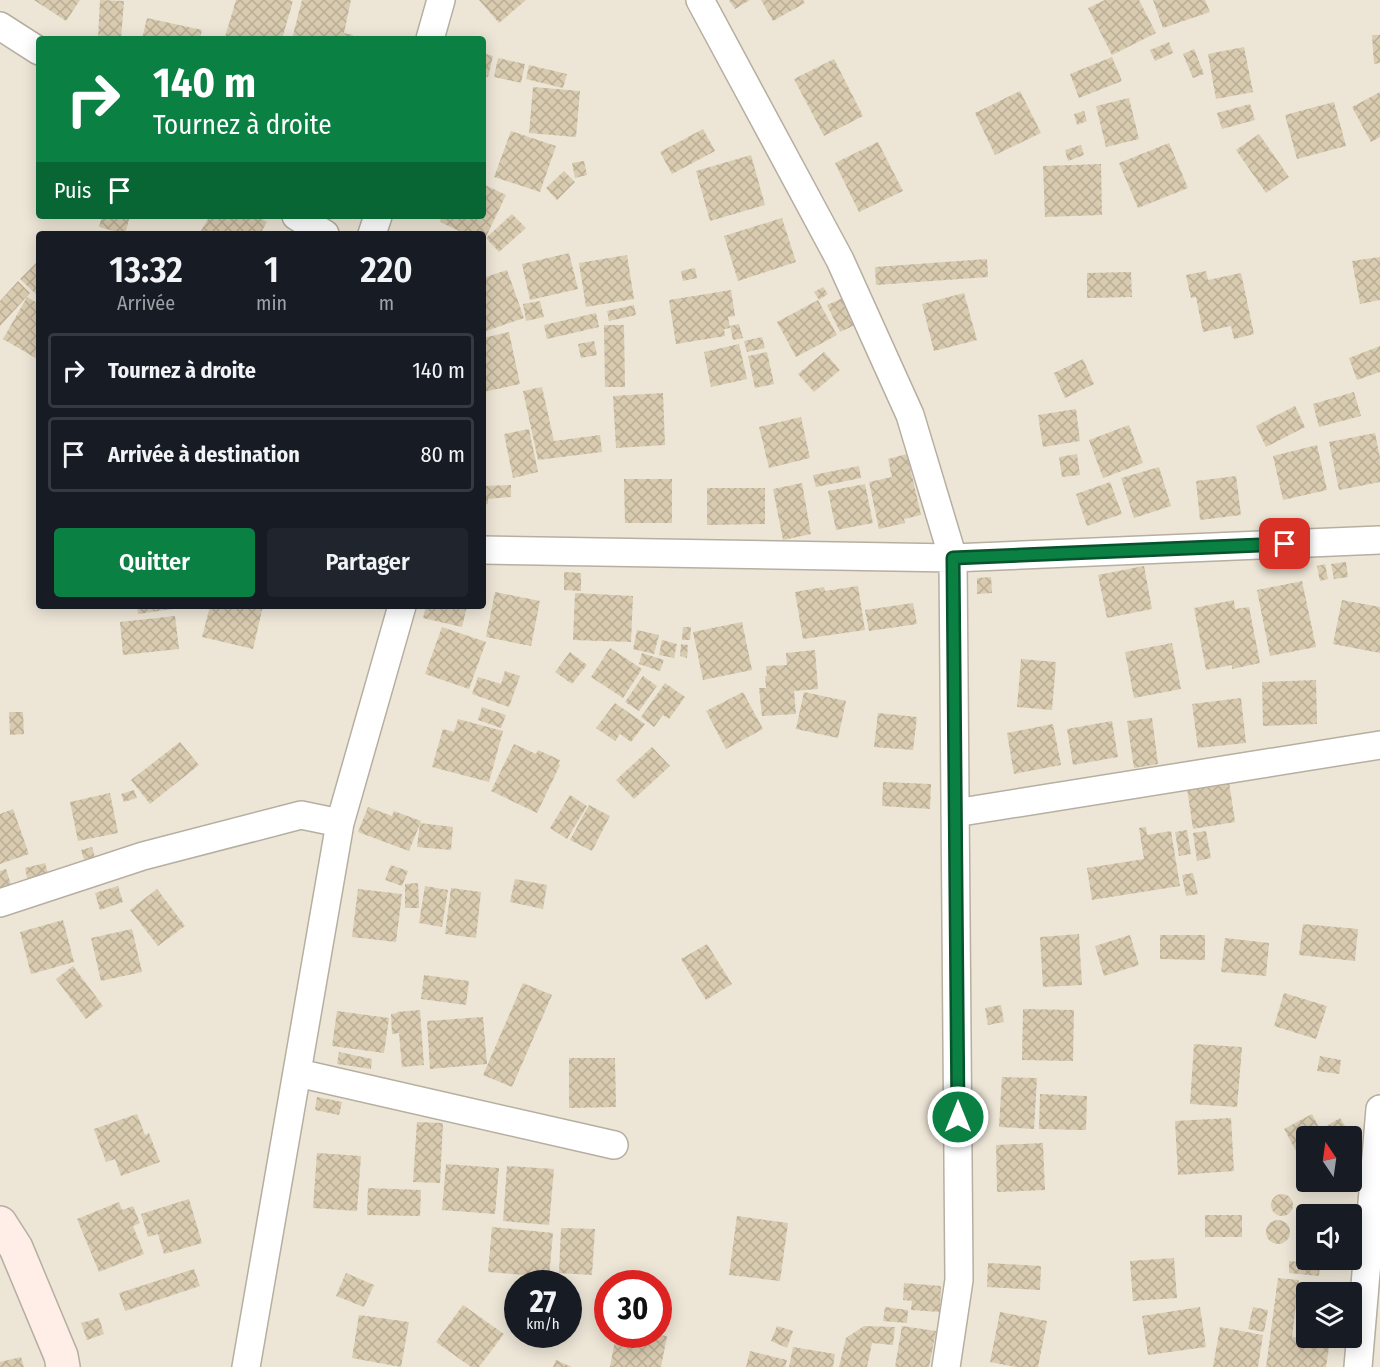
<!DOCTYPE html>
<html lang="fr">
<head>
<meta charset="utf-8">
<style>
	:root { --surface:#171b24; --page:#20242c; --text:#f1f3f6; --muted:#9ea1a6; --line:#363941; --accent:#0b8043 }
	body { margin:0; font-family:"Fira Sans Condensed",sans-serif; background:var(--page); color:var(--text); height:100vh; display:flex; flex-direction:column; font-size:22px; white-space:nowrap }
	* { box-sizing:border-box; margin:0 }
	p { font-size:20px; color:var(--muted) }
	.icon { flex:none; width:33px; height:33px; fill:none; stroke:currentColor; stroke-width:2; stroke-linecap:round; stroke-linejoin:round }
	.map { position:relative; flex:1; overflow:hidden }
	.panel { position:absolute; left:36px; top:231px; width:450px; height:378px; display:flex; flex-direction:column; background:var(--surface); border-radius:6px; box-shadow:0 3px 15px #0003 }
	.panel>* { flex:none }
	.hud { position:absolute; left:36px; top:36px; width:450px; height:183px; border-radius:6px; box-shadow:0 3px 15px #0003; background:#0b8043; color:#fff; overflow:hidden }
	.needle { width:39px; rotate:347deg }
	.fabs { position:absolute; left:1296px; top:1126px; display:grid; gap:12px }
	.fabs a { display:grid; place-items:center; width:66px; height:66px; border-radius:6px; background:var(--surface); box-shadow:0 3px 15px #0003; font-size:30px }
	.speed { position:absolute; left:504px; top:1270px; display:flex; gap:12px; font-size:30px; font-weight:700; text-align:center }
	.speed>* { display:grid; place-content:center; width:78px; height:78px; border-radius:50%; background:var(--surface); box-shadow:0 3px 15px #0003; line-height:1 }
	.speed small { font-size:15px; font-weight:400 }
	.speed .limit { border:9px solid #d22; background:#fff; color:#111 }
	.pin { position:absolute; display:grid; place-items:center; width:51px; height:51px; color:#fff; margin:-26px; border-radius:12px; box-shadow:0 3px 9px #0006 }
	.me { position:absolute; width:66px; margin:-33px; rotate:0deg; stroke-linejoin:round; filter:drop-shadow(0 0 4px #0008) }
	.turn { display:flex; align-items:center; gap:21px; height:126px; padding:0 18px; font-size:27px }
	.turn .icon { width:78px; height:78px; stroke-width:2.5 }
	.turn b { display:block; font-size:42px; line-height:51px }
	.then { display:flex; align-items:center; height:57px; padding:0 18px; background:#0003; gap:12px; font-size:22px }
	.eta { display:flex; justify-content:space-evenly; align-items:center; height:102px; text-align:center }
	.eta b { font-size:36px; font-weight:600; line-height:42px }
	.button { display:flex; gap:12px; margin-top:auto; padding:12px 18px }
	.button a { flex:1; height:69px; border-radius:6px; background:var(--accent); color:#fff; font-size:24px; font-weight:600; line-height:69px; text-align:center }
	.button a+a { background:var(--page); color:var(--text) }
	ul { padding:0; list-style:none }
	li { display:flex; align-items:center; gap:18px; height:75px; margin:0 12px 9px; padding:0 6px; border:3px solid var(--line); border-radius:6px }
	li div { flex:1 }
	li b { display:block; font-size:22px }
	li em { font-style:normal }
	.map>svg:first-child { display:block }
	.building { fill:url(#building-cross-hatch) }
	.lines { fill:none; stroke-linecap:round; stroke-linejoin:round }
	.street-casing { stroke:#b6afa1; stroke-width:30 }
	.secondary-casing { stroke:#b6afa1; stroke-width:36 }
	.street { stroke:#fff; stroke-width:27 }
	.secondary { stroke:#ffeee8; stroke-width:33 }
	.route-casing { stroke:#07532c; stroke-width:15 }
	.route { stroke:#0b8043; stroke-width:10 }
</style>
</head>
<body>
<div class="map">
<svg width="1380" height="1367" viewBox="0 0 1380 1367">
	<defs>
		<pattern id="building-cross-hatch" width="8" height="8" patternUnits="userSpaceOnUse" patternTransform="scale(1.5)"><rect width="8" height="8" fill="#d9cbb0"/><path d="M0 0l8 8M0 8l8-8" fill="none" stroke="#b9ad96"/></pattern>
	</defs>
	<rect width="100%" height="100%" fill="#ede6d7"/>
	<path class="building" d="M 34,0 L 80,0 L 66,21 Z
		M 100,0 L 124,1 L 121,39 L 98,39 Z
		M 236,0 L 288,0 L 293,1 L 282,39 L 232,39 L 225,37 Z
		M 302,0 L 351,0 L 344,33 L 353,35 L 352,39 L 292,39 Z
		M 479,0 L 526,0 L 499,23 Z
		M 729,0 L 750,0 L 735,9 Z
		M 761,0 L 803,0 L 805,3 L 773,21 Z
		M 1105,0 L 1139,0 L 1156,33 L 1112,55 L 1088,8 Z
		M 1153,0 L 1205,0 L 1210,12 L 1163,28 Z
		M 147,18 L 202,30 L 200,39 L 142,39 Z
		M 1372,35 L 1380,35 L 1380,63 L 1374,64 Z
		M 1169,42 L 1173,53 L 1155,61 L 1150,50 Z
		M 1244,47 L 1253,92 L 1216,99 L 1208,54 Z
		M 1194,49 L 1204,74 L 1193,78 L 1183,54 Z
		M 483,53 L 493,56 L 488,77 L 483,76 Z
		M 1112,57 L 1122,81 L 1079,98 L 1070,74 Z
		M 498,58 L 525,64 L 521,83 L 494,77 Z
		M 834,59 L 863,116 L 824,136 L 794,79 Z
		M 529,65 L 567,74 L 563,88 L 526,79 Z
		M 533,87 L 580,91 L 576,137 L 529,133 Z
		M 1020,91 L 1041,133 L 995,155 L 975,113 Z
		M 1380,92 L 1380,137 L 1371,142 L 1352,107 Z
		M 1129,98 L 1139,139 L 1106,147 L 1096,106 Z
		M 1334,102 L 1346,146 L 1297,159 L 1285,115 Z
		M 1250,104 L 1255,120 L 1222,129 L 1217,113 Z
		M 1084,111 L 1087,121 L 1077,125 L 1074,114 Z
		M 703,129 L 715,151 L 672,174 L 660,152 Z
		M 511,131 L 556,146 L 540,192 L 494,177 Z
		M 1259,134 L 1289,177 L 1266,193 L 1236,150 Z
		M 878,142 L 903,191 L 859,212 L 835,163 Z
		M 1169,143 L 1188,188 L 1138,208 L 1119,163 Z
		M 1081,145 L 1084,155 L 1068,161 L 1065,150 Z
		M 751,155 L 765,205 L 710,221 L 696,171 Z
		M 584,161 L 587,175 L 575,178 L 572,163 Z
		M 1101,164 L 1102,215 L 1045,217 L 1043,166 Z
		M 564,171 L 575,182 L 557,200 L 546,188 Z
		M 483,184 L 506,195 L 483,243 L 483,234 L 466,234 L 440,222 L 442,216 L 483,216 Z
		M 512,214 L 526,228 L 499,252 L 486,238 Z
		M 102,216 L 130,216 L 125,234 L 99,227 Z
		M 210,216 L 257,216 L 267,222 L 260,234 L 199,234 Z
		M 782,218 L 796,262 L 738,281 L 724,236 Z
		M 569,253 L 578,289 L 530,300 L 522,264 Z
		M 627,255 L 634,299 L 586,307 L 579,263 Z
		M 1380,257 L 1380,300 L 1360,304 L 1352,261 Z
		M 987,259 L 988,277 L 876,285 L 875,267 Z
		M 39,260 L 39,297 L 20,279 Z
		M 695,268 L 697,278 L 683,281 L 681,271 Z
		M 507,270 L 524,318 L 483,332 L 483,278 Z
		M 1206,271 L 1208,280 L 1241,273 L 1254,334 L 1234,339 L 1231,326 L 1203,332 L 1196,297 L 1191,298 L 1186,275 Z
		M 1131,272 L 1132,297 L 1087,298 L 1087,273 Z
		M 18,281 L 30,293 L 0,326 L 0,301 Z
		M 823,287 L 828,294 L 819,300 L 814,292 Z
		M 731,290 L 735,316 L 728,317 L 730,328 L 724,329 L 725,336 L 676,344 L 669,300 Z
		M 964,293 L 977,340 L 934,351 L 922,304 Z
		M 27,297 L 39,304 L 39,360 L 3,339 Z
		M 843,298 L 855,325 L 840,332 L 827,305 Z
		M 818,300 L 837,335 L 796,357 L 777,322 Z
		M 540,301 L 544,317 L 526,321 L 523,304 Z
		M 634,305 L 636,315 L 609,321 L 607,311 Z
		M 596,313 L 599,327 L 547,339 L 544,325 Z
		M 739,324 L 743,338 L 733,340 L 730,326 Z
		M 604,325 L 624,325 L 625,387 L 605,387 Z
		M 509,332 L 520,384 L 483,392 L 483,338 Z
		M 762,337 L 765,348 L 747,352 L 744,341 Z
		M 594,341 L 597,355 L 581,358 L 578,344 Z
		M 739,344 L 747,379 L 711,387 L 704,352 Z
		M 1380,346 L 1380,372 L 1357,380 L 1349,358 Z
		M 767,352 L 774,384 L 755,388 L 748,356 Z
		M 824,352 L 840,370 L 814,392 L 798,374 Z
		M 1083,359 L 1094,384 L 1065,398 L 1054,373 Z
		M 542,387 L 554,441 L 600,435 L 602,452 L 538,460 L 523,391 Z
		M 1354,392 L 1361,416 L 1319,427 L 1313,404 Z
		M 663,393 L 665,445 L 616,448 L 613,396 Z
		M 1295,406 L 1305,427 L 1266,447 L 1256,426 Z
		M 1076,409 L 1080,441 L 1043,447 L 1038,415 Z
		M 801,417 L 810,458 L 769,468 L 759,427 Z
		M 1129,425 L 1143,463 L 1103,478 L 1089,440 Z
		M 529,429 L 538,472 L 513,478 L 504,434 Z
		M 1375,433 L 1380,458 L 1380,482 L 1339,490 L 1329,442 Z
		M 1317,445 L 1327,490 L 1283,500 L 1273,456 Z
		M 907,454 L 921,515 L 904,519 L 905,523 L 879,529 L 869,482 L 892,477 L 888,459 Z
		M 1077,454 L 1080,475 L 1062,477 L 1059,457 Z
		M 859,466 L 861,478 L 816,487 L 813,475 Z
		M 1159,467 L 1171,506 L 1134,518 L 1121,478 Z
		M 1236,476 L 1241,515 L 1200,520 L 1196,481 Z
		M 624,479 L 672,479 L 672,523 L 625,523 Z
		M 1110,482 L 1122,514 L 1087,526 L 1076,494 Z
		M 802,483 L 811,534 L 783,540 L 773,489 Z
		M 865,484 L 873,523 L 836,530 L 828,491 Z
		M 511,485 L 511,497 L 488,499 L 488,504 L 483,505 L 483,486 Z
		M 707,488 L 765,488 L 765,524 L 707,525 Z
		M 483,508 L 486,508 L 486,531 L 483,531 Z
		M 1346,562 L 1348,577 L 1334,579 L 1331,564 Z
		M 1325,564 L 1328,579 L 1320,581 L 1317,566 Z
		M 1144,566 L 1152,609 L 1107,618 L 1098,575 Z
		M 564,572 L 581,573 L 581,591 L 564,590 Z
		M 991,577 L 992,593 L 977,594 L 977,578 Z
		M 1302,581 L 1316,647 L 1270,656 L 1257,590 Z
		M 858,586 L 865,630 L 803,639 L 795,592 L 824,587 L 825,591 Z
		M 495,592 L 540,601 L 531,646 L 486,637 Z
		M 575,593 L 633,596 L 631,642 L 573,640 Z
		M 1234,600 L 1235,609 L 1249,607 L 1260,663 L 1232,669 L 1232,665 L 1206,670 L 1194,608 Z
		M 1342,600 L 1380,607 L 1380,653 L 1333,644 Z
		M 913,603 L 917,624 L 869,631 L 865,610 Z
		M 137,606 L 173,606 L 173,609 L 138,614 Z
		M 210,606 L 263,606 L 253,649 L 202,637 Z
		M 426,606 L 467,606 L 462,627 L 423,618 Z
		M 175,616 L 179,649 L 123,655 L 120,622 Z
		M 742,622 L 752,670 L 703,680 L 693,632 Z
		M 442,627 L 486,642 L 469,689 L 425,674 Z
		M 683,627 L 691,627 L 690,640 L 682,640 Z
		M 637,630 L 659,635 L 654,654 L 633,649 Z
		M 662,640 L 677,644 L 674,658 L 659,655 Z
		M 1172,643 L 1181,689 L 1134,698 L 1125,652 Z
		M 681,644 L 688,645 L 687,658 L 680,656 Z
		M 610,648 L 642,669 L 623,698 L 591,677 Z
		M 815,650 L 818,689 L 794,691 L 796,714 L 762,716 L 759,688 L 766,688 L 765,676 L 767,676 L 766,666 L 787,665 L 786,653 Z
		M 570,652 L 587,665 L 572,684 L 555,672 Z
		M 642,653 L 664,660 L 660,671 L 639,664 Z
		M 1021,659 L 1056,662 L 1052,710 L 1017,707 Z
		M 505,671 L 520,676 L 509,707 L 472,694 L 478,677 L 501,684 Z
		M 643,676 L 657,686 L 639,711 L 625,702 Z
		M 1316,680 L 1317,724 L 1263,726 L 1262,682 Z
		M 665,683 L 685,697 L 669,719 L 663,715 L 654,727 L 641,717 Z
		M 743,692 L 763,729 L 726,749 L 706,711 Z
		M 804,692 L 846,701 L 838,738 L 796,729 Z
		M 1241,698 L 1246,743 L 1198,748 L 1192,704 Z
		M 615,703 L 645,724 L 631,742 L 620,734 L 615,741 L 596,728 Z
		M 482,707 L 506,715 L 501,728 L 478,720 Z
		M 9,712 L 23,712 L 24,734 L 10,735 Z
		M 878,713 L 917,717 L 913,750 L 874,747 Z
		M 1152,718 L 1158,764 L 1134,768 L 1127,721 Z
		M 458,719 L 503,731 L 489,782 L 432,767 L 443,729 L 454,732 Z
		M 1112,721 L 1118,757 L 1073,765 L 1067,729 Z
		M 1053,724 L 1061,765 L 1014,774 L 1007,733 Z
		M 180,742 L 199,765 L 150,804 L 131,780 Z
		M 514,744 L 536,754 L 538,750 L 560,760 L 558,764 L 560,765 L 537,813 L 491,791 Z
		M 652,747 L 670,766 L 634,799 L 616,780 Z
		M 883,782 L 931,784 L 930,809 L 882,806 Z
		M 1229,782 L 1235,822 L 1193,829 L 1187,788 Z
		M 134,790 L 137,798 L 124,802 L 121,794 Z
		M 110,793 L 118,833 L 78,841 L 70,802 Z
		M 570,795 L 587,806 L 567,839 L 550,828 Z
		M 589,805 L 610,816 L 592,851 L 570,840 Z
		M 368,807 L 392,816 L 394,811 L 421,821 L 409,851 L 358,832 Z
		M 13,809 L 29,854 L 0,864 L 0,814 Z
		M 420,823 L 453,827 L 451,850 L 417,847 Z
		M 1146,827 L 1147,835 L 1171,831 L 1180,886 L 1092,900 L 1087,868 L 1144,859 L 1139,828 Z
		M 1187,830 L 1191,854 L 1179,856 L 1175,832 Z
		M 1206,831 L 1211,858 L 1197,861 L 1193,833 Z
		M 92,847 L 96,861 L 86,865 L 81,850 Z
		M 45,863 L 49,877 L 28,882 L 25,868 Z
		M 391,865 L 408,871 L 402,886 L 385,880 Z
		M 6,869 L 13,891 L 0,895 L 0,871 Z
		M 1193,873 L 1198,894 L 1186,896 L 1182,875 Z
		M 515,879 L 547,885 L 543,909 L 510,902 Z
		M 418,883 L 419,908 L 405,908 L 405,884 Z
		M 118,886 L 123,902 L 100,910 L 95,893 Z
		M 425,886 L 448,890 L 442,927 L 419,923 Z
		M 451,888 L 481,892 L 476,938 L 445,934 Z
		M 157,889 L 185,926 L 158,946 L 130,910 Z
		M 358,889 L 402,894 L 396,942 L 352,937 Z
		M 63,920 L 74,962 L 31,974 L 20,932 Z
		M 1303,924 L 1358,929 L 1355,961 L 1299,955 Z
		M 132,929 L 142,972 L 101,981 L 91,938 Z
		M 1079,934 L 1082,985 L 1043,987 L 1040,937 Z
		M 1130,935 L 1139,965 L 1104,976 L 1095,946 Z
		M 1160,935 L 1205,935 L 1205,960 L 1160,959 Z
		M 1225,938 L 1269,943 L 1266,976 L 1221,972 Z
		M 707,944 L 732,984 L 706,1000 L 681,959 Z
		M 73,966 L 103,1006 L 86,1019 L 56,979 Z
		M 424,975 L 469,981 L 466,1005 L 421,999 Z
		M 523,983 L 552,995 L 512,1087 L 483,1075 Z
		M 1284,993 L 1327,1006 L 1316,1039 L 1274,1026 Z
		M 1001,1005 L 1004,1022 L 988,1025 L 985,1008 Z
		M 1023,1009 L 1074,1010 L 1073,1061 L 1022,1060 Z
		M 420,1010 L 424,1065 L 402,1067 L 399,1033 L 392,1034 L 391,1014 L 397,1013 L 397,1012 Z
		M 337,1011 L 389,1018 L 384,1053 L 332,1046 Z
		M 483,1017 L 487,1064 L 430,1069 L 427,1021 Z
		M 1194,1044 L 1242,1047 L 1237,1107 L 1190,1104 Z
		M 339,1052 L 372,1059 L 371,1069 L 337,1064 Z
		M 1320,1056 L 1341,1060 L 1339,1074 L 1317,1071 Z
		M 569,1058 L 615,1058 L 616,1107 L 569,1108 Z
		M 1002,1077 L 1037,1078 L 1034,1129 L 999,1127 Z
		M 1040,1094 L 1087,1096 L 1086,1130 L 1039,1129 Z
		M 317,1097 L 342,1102 L 339,1115 L 315,1110 Z
		M 137,1114 L 145,1135 L 149,1133 L 160,1162 L 121,1176 L 115,1159 L 106,1162 L 94,1129 Z
		M 1312,1114 L 1324,1137 L 1306,1137 L 1306,1157 L 1301,1160 L 1284,1129 Z
		M 1231,1118 L 1234,1171 L 1178,1175 L 1175,1121 Z
		M 1340,1118 L 1356,1143 L 1352,1146 L 1352,1137 L 1331,1137 L 1325,1127 Z
		M 417,1122 L 443,1123 L 440,1183 L 413,1182 Z
		M 1043,1143 L 1045,1190 L 997,1192 L 996,1145 Z
		M 317,1153 L 361,1156 L 357,1211 L 313,1208 Z
		M 446,1164 L 499,1168 L 495,1214 L 442,1210 Z
		M 507,1166 L 554,1169 L 549,1225 L 503,1221 Z
		M 368,1188 L 421,1190 L 420,1216 L 367,1215 Z
		M1271 1205a11 11 0 1 1 22 0a11 11 0 1 1-22 0Z
		M 189,1199 L 202,1243 L 164,1254 L 158,1234 L 148,1237 L 141,1214 Z
		M 119,1202 L 122,1210 L 133,1206 L 140,1223 L 133,1226 L 144,1254 L 99,1272 L 77,1219 Z
		M 1205,1215 L 1242,1215 L 1242,1237 L 1205,1237 Z
		M 737,1216 L 788,1223 L 780,1281 L 729,1275 Z
		M1266 1232a12 12 0 1 1 24 0a12 12 0 1 1-24 0Z
		M 1306,1223 L 1306,1248 L 1302,1235 L 1302,1230 Z
		M 492,1227 L 553,1233 L 549,1277 L 488,1272 Z
		M 561,1228 L 595,1229 L 592,1275 L 559,1273 Z
		M 1174,1258 L 1177,1298 L 1133,1301 L 1130,1261 Z
		M 1289,1261 L 1320,1264 L 1319,1276 L 1289,1273 Z
		M 988,1263 L 1041,1266 L 1040,1290 L 987,1287 Z
		M 194,1269 L 200,1286 L 125,1311 L 119,1293 Z
		M 346,1273 L 374,1285 L 364,1307 L 336,1296 Z
		M 1278,1278 L 1299,1280 L 1292,1337 L 1330,1341 L 1326,1367 L 1266,1367 Z
		M 904,1283 L 941,1286 L 940,1312 L 911,1310 L 912,1301 L 903,1300 Z
		M 463,1305 L 504,1334 L 479,1367 L 471,1367 L 436,1342 Z
		M 885,1307 L 908,1310 L 907,1323 L 883,1321 Z
		M 1200,1307 L 1206,1347 L 1148,1355 L 1142,1316 Z
		M 1253,1307 L 1268,1310 L 1264,1332 L 1248,1329 Z
		M 1000,1312 L 1047,1321 L 1038,1367 L 1016,1367 L 990,1362 Z
		M 359,1315 L 409,1322 L 401,1367 L 352,1358 Z
		M 99,1318 L 104,1334 L 87,1340 L 81,1323 Z
		M 777,1326 L 793,1331 L 787,1348 L 771,1341 Z
		M 864,1326 L 895,1327 L 893,1345 L 872,1343 L 867,1367 L 839,1367 L 846,1338 Z
		M 902,1326 L 936,1331 L 929,1367 L 895,1367 Z
		M 1220,1327 L 1263,1335 L 1258,1367 L 1213,1367 Z
		M 616,1335 L 658,1335 L 667,1336 L 661,1367 L 610,1367 Z
		M 793,1347 L 835,1354 L 833,1367 L 789,1367 Z
		M 750,1351 L 787,1360 L 785,1367 L 746,1367 Z
		M 21,1357 L 24,1367 L 0,1367 L 0,1362 Z
		M 556,1360 L 572,1367 L 553,1367 Z"/>
	<g class="lines">
		<defs>
			<path id="street" d="M 700,0 L 840,260 L 910,415 L 953,558 L 959,1280 L 946,1367
				M 0,26 L 39,51
				M 430,39 L 441,0
				M 296,216 L 325,234
				M 372,234 L 378,216
				M 483,550 L 953,558 L 1380,540
				M 955,813 L 1380,745
				M 0,903 L 143,856 L 301,815 L 340,823
				M 298,1073 L 614,1145
				M 246,1367 L 340,823 L 402,606
				M 1358,1367 L 1380,1109"/>
			<path id="secondary" d="M 0,1223 L 16,1248 L 61,1356 L 63,1367"/>
		</defs>
		<use href="#street" class="street-casing"/>
		<use href="#secondary" class="secondary-casing"/>
		<use href="#street" class="street"/>
		<use href="#secondary" class="secondary"/>
	</g>
	<g class="lines">
		<defs>
			<path id="route" d="M 958,1117 L 953,558 L 1285,544"/>
		</defs>
		<use href="#route" class="route-casing"/>
		<use href="#route" class="route"/>
	</g>
</svg>
<div class="fabs">
<a><svg class="needle" viewBox="-14 -14 28 28"><path d="M0-13l5 13h-10z" fill="#e53935"/><path d="M0 13l5-13h-10z" fill="#9ea1a6"/></svg></a>
<a><svg class="icon" aria-label="sound" viewBox="0 0 24 24"><path d="M4 9h4l5-4v14l-5-4H4zM17 9q2 3 0 6"/></svg></a>
<a><svg class="icon" aria-label="layers" viewBox="0 0 24 24"><path d="M12 4l9 5-9 5-9-5zM3 14l9 5 9-5"/></svg></a>
</div>
<div class="speed"><div>27<small>km/h</small></div><div class="limit">30</div></div>
<div class="pin" style="left:1285px;top:544px;background:#d93025"><svg class="icon" aria-label="arrive" viewBox="0 0 24 24"><path d="M6 21V4h12l-3 4 3 4H6"/></svg></div>
<svg class="me" style="left:958px;top:1117px" viewBox="-20 -20 40 40"><circle r="17" fill="#0b8043" stroke="#fff" stroke-width="3"/><path d="M0-11L8 9 0 5-8 9z" fill="#fff"/></svg>
<div class="hud">
<div class="turn"><svg class="icon" aria-label="right" viewBox="0 0 24 24"><path d="M7 20v-9h11M14 6l5 5-5 5"/></svg><div><b>140 m</b>Tournez à droite</div></div>
<div class="then">Puis<svg class="icon" aria-label="arrive" viewBox="0 0 24 24"><path d="M6 21V4h12l-3 4 3 4H6"/></svg></div>
</div>
<section class="panel">
<div class="eta">
<div><b>13:32</b><p>Arrivée</p></div>
<div><b>1</b><p>min</p></div>
<div><b>220</b><p>m</p></div>
</div>
<ul>
<li><svg class="icon" aria-label="right" viewBox="0 0 24 24"><path d="M7 20v-9h11M14 6l5 5-5 5"/></svg><div><b>Tournez à droite</b></div><em>140 m</em></li>
<li><svg class="icon" aria-label="arrive" viewBox="0 0 24 24"><path d="M6 21V4h12l-3 4 3 4H6"/></svg><div><b>Arrivée à destination</b></div><em>80 m</em></li>
</ul>
<div class="button"><a>Quitter</a><a>Partager</a></div>
</section>
</div>
</body>
</html>
